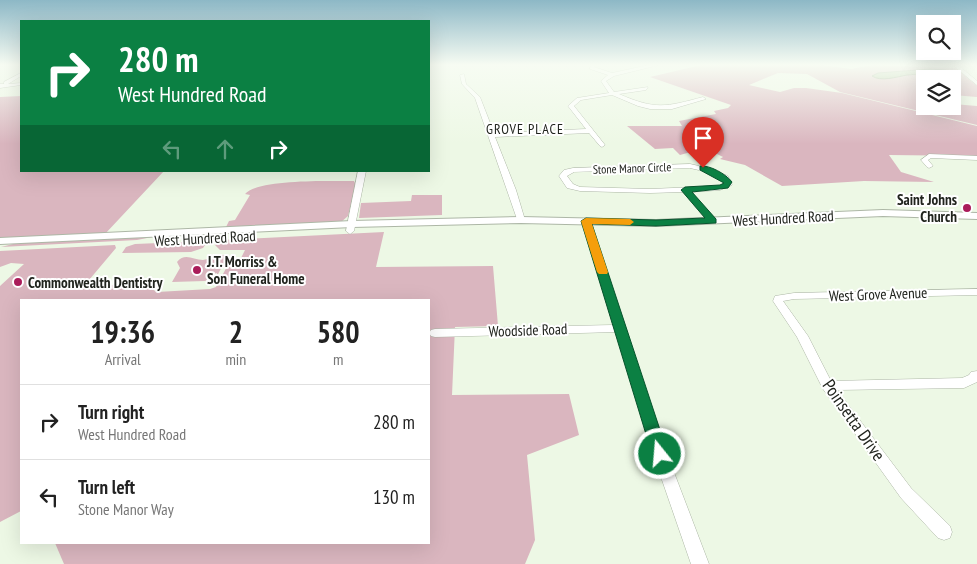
<!DOCTYPE html>
<html lang="en">
<head>
<meta charset="utf-8">
<style>
	:root { --surface:#fff; --page:#f6f6f6; --text:#222; --muted:#767676; --line:#e0e0e0 }
	body { margin:0; font-family:"PT Sans Narrow",sans-serif; background:var(--page); color:var(--text); height:100vh; display:flex; flex-direction:column; font-size:19px; white-space:nowrap }
	* { box-sizing:border-box; margin:0 }
	p { font-size:16px; color:var(--muted) }
	.icon { flex:none; width:28px; height:28px; fill:none; stroke:currentColor; stroke-width:2; stroke-linecap:round; stroke-linejoin:round }
	.map { position:relative; flex:1; overflow:hidden }
	.drawer { position:absolute; left:20px; top:299px; width:410px; height:245px; display:flex; flex-direction:column; background:var(--surface); border-radius:0px; box-shadow:0 5px 20px #0002 }
	.drawer>* { flex:none }
	.hud { position:absolute; left:20px; top:20px; width:410px; height:152px; border-radius:0px; box-shadow:0 5px 20px #0002; background:#0b8043; color:#fff; overflow:hidden }
	.fabs { position:absolute; left:916px; top:15px; display:grid; gap:10px }
	.fabs a { display:grid; place-items:center; width:45px; height:45px; border-radius:0px; background:var(--surface); box-shadow:0 5px 20px #0002; font-size:25px }
	.pin { position:absolute; display:grid; place-items:center; width:42px; height:42px; color:#fff; margin:-51px -21px; border-radius:50% 50% 50% 0; rotate:-45deg; box-shadow:0 0 5px #0007 }
	.pin .icon { rotate:45deg }
	.me { position:absolute; width:55px; margin:-28px; rotate:343deg; stroke-linejoin:round; filter:drop-shadow(0 0 4px #0008) }
	.turn { display:flex; align-items:center; gap:18px; height:105px; padding:0 15px; font-size:22px }
	.turn .icon { width:65px; height:65px; stroke-width:2.5 }
	.turn b { display:block; font-size:35px; line-height:42px }
	.lanes { display:flex; align-items:center; height:48px; padding:0 15px; background:#0003; justify-content:center; gap:25px; direction:ltr }
	.lanes .off { opacity:.35 }
	.eta { display:flex; justify-content:space-evenly; align-items:center; height:85px; text-align:center }
	.eta b { font-size:30px; font-weight:600; line-height:35px }
	ul { padding:0; list-style:none }
	li { display:flex; align-items:center; gap:15px; height:75px; padding:0 15px; border-top:1px solid var(--line) }
	li div { flex:1 }
	li b { display:block; font-size:19px }
	li em { font-style:normal }
	.map>svg:first-child { display:block }
	.green { fill:#dab6bf }
	.water { fill:#a4be92; stroke:#7d906f }
	.lines { fill:none; stroke-linecap:round; stroke-linejoin:round }
	.minor-casing { stroke:#adb7a6; stroke-width:1 }
	.major-casing { stroke:#adb7a6; stroke-width:2 }
	.minor { fill:#fff; fill-rule:evenodd }
	.major { fill:#fff; fill-rule:evenodd }
	.route { fill:#0b8043; stroke:#07532c }
	.slow { fill:#f59e0b }
	.poi-dot { fill:#aa1c5a; stroke:#fff; stroke-width:2 }
	.labels { text-anchor:middle; dominant-baseline:central; stroke-width:4; stroke-linejoin:round; paint-order:stroke }
	.far-street-label { font-size:12px; fill:#21241e; stroke:#fff }
	.far-neighbourhood-label { font-size:14px; letter-spacing:1px; fill:#21241e; stroke:#fff }
	.poi-label { font-size:15px; font-weight:bold; fill:#21241e; stroke:#fff; text-anchor:start }
	.street-label { font-size:15px; fill:#21241e; stroke:#fff }
	.near-street-label { font-size:18px; fill:#21241e; stroke:#fff }
</style>
</head>
<body>
<div class="map">
<svg width="977" height="564" viewBox="0 0 977 564">
	<rect width="100%" height="100%" fill="#edf8e5"/>
	<path class="green" d="M 701,65 L 823,65 L 851,69 L 872,65 L 956,68 L 977,86 L 977,97 L 953,95 L 952,79 L 925,79 L 925,94 L 918,96 L 925,101 L 925,106 L 952,106 L 953,104 L 977,106 L 977,125 L 840,92 L 807,74 L 778,73 L 749,85 L 780,92 L 794,88 L 806,88 L 842,93 L 977,126 L 977,156 L 889,155 L 901,172 L 934,182 L 864,181 L 782,186 L 745,165 L 720,159 L 723,157 L 709,150 L 703,151 L 698,150 L 680,155 L 673,148 L 655,149 L 627,126 L 682,126 L 679,121 L 716,114 L 714,111 L 728,108 L 731,105 L 650,77 Z
		M 21,96 L 21,171 L 164,171 L 105,234 L 0,239 L 0,97 Z
		M 350,181 L 354,181 L 356,185 L 348,216 L 340,223 L 226,227 L 229,221 L 235,220 L 250,195 L 245,194 C 258,179 328,181 350,181 Z
		M 412,195 L 442,195 L 442,215 L 359,218 L 361,203 L 411,201 Z
		M 384,232 L 376,267 L 493,266 L 498,326 L 455,327 L 452,395 L 569,394 L 579,435 L 527,455 L 535,540 L 525,564 L 64,564 L 55,543 L 429,542 L 429,300 L 21,300 L 21,511 L 0,522 L 0,286 L 24,264 L 11,263 L 0,267 L 0,251 L 115,245 L 116,248 L 84,286 L 143,284 L 157,292 L 210,289 L 216,287 L 230,261 L 240,260 L 245,250 L 220,250 L 215,245 L 221,240 Z
		M 157,236 L 137,240 L 1,247 L 17,243 Z
		M 208,241 L 203,248 L 191,252 L 122,253 L 126,247 L 135,244 Z
		M 219,255 L 224,255 L 227,257 L 216,278 L 217,273 L 213,274 L 210,279 L 205,281 L 172,282 L 180,268 L 177,262 C 185,252 193,260 203,260 C 209,259 214,257 219,255 Z"/>
	<path class="water" d="M 930,69 L 946,70 L 955,77 C 939,79 923,73 907,75 C 896,77 881,82 872,76 L 878,73 Z"/>
	<g class="lines">
		<defs>
			<path id="minor" d="M 591,65 L 595,65 L 594,67 L 612,73 L 649,65 L 659,65 L 614,76 L 606,81 L 614,92 L 648,87 L 646,90 L 619,94 C 656,110 665,107 703,97 L 706,99 L 672,109 L 650,109 L 638,106 L 612,95 L 581,100 L 574,106 L 605,145 L 602,147 L 600,146 L 589,133 L 495,137 L 516,190 L 525,220 L 524,222 L 518,222 L 475,98 L 462,84 L 460,75 L 464,74 L 466,84 L 480,97 L 494,133 L 586,129 L 568,106 L 577,98 L 609,93 L 601,81 L 608,75 L 590,69 Z
				M 953,65 L 958,65 L 977,81 L 977,85 Z
				M 21,73 L 21,76 L 8,84 L 21,83 L 21,85 L 0,88 L 0,84 L 4,84 L 4,82 Z
				M 929,154 L 977,156 L 977,160 L 931,158 L 928,160 L 933,166 L 929,168 L 927,167 L 921,160 Z
				M 690,164 L 708,168 L 728,176 L 732,185 L 720,190 L 691,192 L 715,219 L 715,223 L 709,223 L 683,192 L 650,193 L 580,191 L 567,188 L 559,176 L 564,170 L 573,168 ZM 690,168 L 703,171 L 722,179 L 724,184 L 719,186 L 650,189 L 580,187 L 573,184 L 567,176 L 574,172 Z
				M 358,171 L 366,171 L 354,231 L 350,234 L 346,231 Z
				M 586,218 L 590,221 L 667,454 L 709,564 L 691,564 L 653,454 L 616,332 L 435,337 L 431,336 L 429,333 L 431,330 L 435,329 L 613,325 L 582,221 Z
				M 977,289 L 977,295 L 794,299 L 783,301 L 808,336 L 831,381 L 962,378 L 969,375 L 971,372 L 977,371 L 977,382 L 964,388 L 837,390 L 911,488 L 950,526 L 952,532 L 950,538 L 944,540 L 938,538 L 901,498 L 823,389 L 797,337 L 773,301 L 775,296 L 794,293 Z"/>
			<path id="major" d="M 883,210 L 977,213 L 977,219 L 883,216 L 656,226 L 521,223 L 352,227 L 0,244 L 0,238 L 352,221 L 521,217 L 656,220 Z"/>
		</defs>
		<use href="#minor" class="minor-casing"/>
		<use href="#major" class="major-casing"/>
		<use href="#minor" class="minor"/>
		<use href="#major" class="major"/>
	</g>
	<linearGradient id="sky" x2="0" y2="1"><stop stop-color="#8db8c6"/><stop offset="0.45" stop-color="#f7fcf3"/><stop offset="1" stop-color="#f7fcf3" stop-opacity="0"/></linearGradient>
	<rect width="977" height="144" fill="url(#sky)"/>
	<path class="route" d="M 700,166 C 710,165 726,174 732,182 L 728,188 L 692,192 L 716,219 L 716,223 L 656,226 L 592,224 L 668,454 L 666,458 L 660,460 L 654,458 L 652,454 L 581,221 L 586,218 L 656,220 L 705,218 L 681,190 L 685,187 L 720,185 L 724,183 L 700,170 Z"/>
	<path class="slow" d="M 586,218 L 630,219 L 634,222 L 630,225 L 592,224 L 608,272 L 607,274 L 599,274 L 597,272 L 581,221 Z"/>
	<g class="poi-dot">
		<circle cx="967" cy="208" r="5"/>
		<circle cx="197" cy="270" r="5"/>
		<circle cx="18" cy="282" r="5"/>
	</g>
	<g class="labels">
		<g class="far-street-label">
			<text transform="translate(632 168) rotate(-2)">Stone Manor Circle</text>
		</g>
		<g class="far-neighbourhood-label">
			<text x="525" y="129">GROVE PLACE</text>
		</g>
		<g class="poi-label">
			<text x="957" y="199" text-anchor="end">Saint Johns<tspan x="957" dy="17">Church</tspan></text>
			<text x="207" y="261">J.T. Morriss &amp;<tspan x="207" dy="17">Son Funeral Home</tspan></text>
			<text x="28" y="282">Commonwealth Dentistry</text>
		</g>
		<g class="street-label">
			<text transform="translate(783 218) rotate(-3)">West Hundred Road</text>
			<text transform="translate(205 238) rotate(-3)">West Hundred Road</text>
			<text transform="translate(878 294) rotate(-2)">West Grove Avenue</text>
			<text transform="translate(528 330) rotate(-2)">Woodside Road</text>
		</g>
		<g class="near-street-label">
			<text transform="translate(854 420) rotate(55)">Poinsetta Drive</text>
		</g>
	</g>
</svg>
<div class="fabs">
<a><svg class="icon" aria-label="search" viewBox="0 0 24 24"><circle cx="10" cy="10" r="6"/><path d="M15 15l6 6"/></svg></a>
<a><svg class="icon" aria-label="layers" viewBox="0 0 24 24"><path d="M12 4l9 5-9 5-9-5zM3 14l9 5 9-5"/></svg></a>
</div>
<div class="pin" style="left:703px;top:168px;background:#d93025"><svg class="icon" aria-label="arrive" viewBox="0 0 24 24"><path d="M6 21V4h12l-3 4 3 4H6"/></svg></div>
<svg class="me" style="left:660px;top:454px" viewBox="-20 -20 40 40"><circle r="17" fill="#0b8043" stroke="#fff" stroke-width="3"/><path d="M0-11L8 9 0 5-8 9z" fill="#fff"/></svg>
<div class="hud">
<div class="turn"><svg class="icon" aria-label="right" viewBox="0 0 24 24"><path d="M7 20v-9h11M14 6l5 5-5 5"/></svg><div><b>280 m</b>West Hundred Road</div></div>
<div class="lanes"><svg class="icon off" aria-label="left" viewBox="0 0 24 24"><path d="M17 20v-9H6M10 6l-5 5 5 5"/></svg><svg class="icon off" aria-label="ahead" viewBox="0 0 24 24"><path d="M12 20V5M6 11l6-6 6 6"/></svg><svg class="icon" aria-label="right" viewBox="0 0 24 24"><path d="M7 20v-9h11M14 6l5 5-5 5"/></svg></div>
</div>
<section class="drawer">
<div class="eta">
<div><b>19:36</b><p>Arrival</p></div>
<div><b>2</b><p>min</p></div>
<div><b>580</b><p>m</p></div>
</div>
<ul>
<li><svg class="icon" aria-label="right" viewBox="0 0 24 24"><path d="M7 20v-9h11M14 6l5 5-5 5"/></svg><div><b>Turn right</b><p>West Hundred Road</p></div><em>280 m</em></li>
<li><svg class="icon" aria-label="left" viewBox="0 0 24 24"><path d="M17 20v-9H6M10 6l-5 5 5 5"/></svg><div><b>Turn left</b><p>Stone Manor Way</p></div><em>130 m</em></li>
</ul>
</section>
</div>
</body>
</html>
